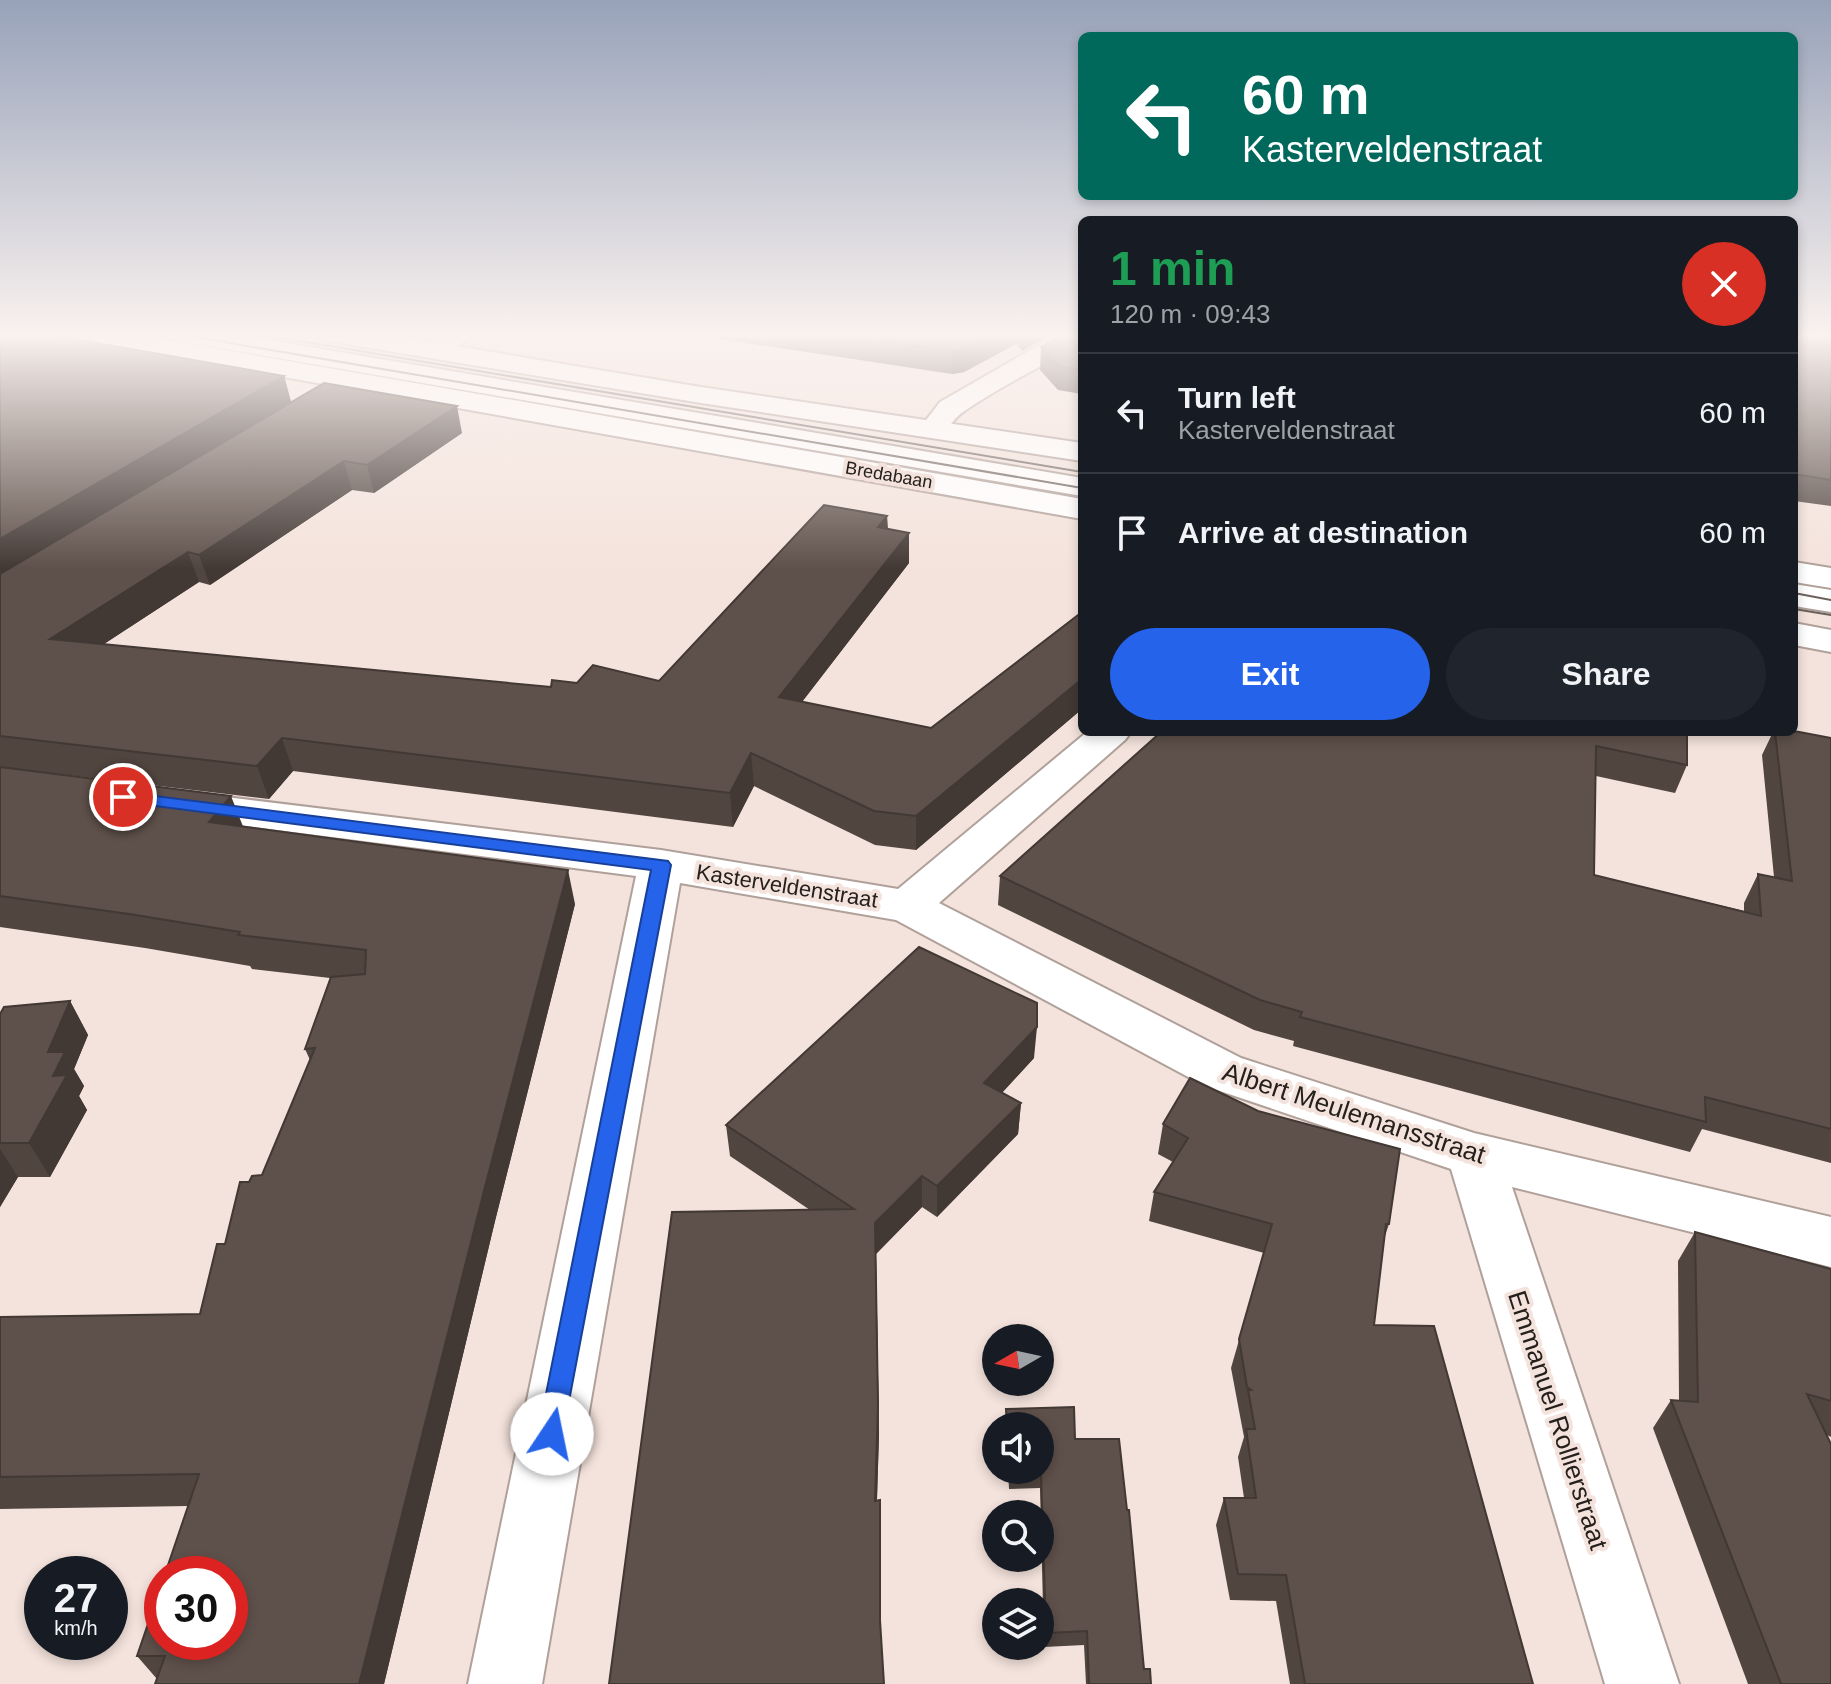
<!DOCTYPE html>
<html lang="en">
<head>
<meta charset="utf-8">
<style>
	:root { --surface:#171b24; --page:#20242c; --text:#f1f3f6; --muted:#9ea1a6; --line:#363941; --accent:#2563eb }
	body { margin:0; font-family:Helvetica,sans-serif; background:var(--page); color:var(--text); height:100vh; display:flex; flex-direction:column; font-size:30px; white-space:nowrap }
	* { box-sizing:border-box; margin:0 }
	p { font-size:26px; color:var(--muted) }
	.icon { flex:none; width:44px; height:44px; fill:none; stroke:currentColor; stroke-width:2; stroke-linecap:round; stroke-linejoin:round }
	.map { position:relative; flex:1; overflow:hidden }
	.sheet { position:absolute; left:1078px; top:216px; width:720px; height:520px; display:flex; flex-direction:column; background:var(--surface); border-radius:12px; box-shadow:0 4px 12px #0003 }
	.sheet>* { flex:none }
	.top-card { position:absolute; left:1078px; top:32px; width:720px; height:168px; border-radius:12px; box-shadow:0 4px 12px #0003; background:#00695c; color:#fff; overflow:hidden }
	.needle { width:52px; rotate:261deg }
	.controls { position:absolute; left:982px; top:1324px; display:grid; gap:16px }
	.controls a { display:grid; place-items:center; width:72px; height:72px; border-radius:50%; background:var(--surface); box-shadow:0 4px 12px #0003; font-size:40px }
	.speed { position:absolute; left:24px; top:1556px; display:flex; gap:16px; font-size:40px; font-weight:700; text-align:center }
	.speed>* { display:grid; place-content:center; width:104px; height:104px; border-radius:50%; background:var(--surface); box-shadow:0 4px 12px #0003; line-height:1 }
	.speed small { font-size:20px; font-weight:400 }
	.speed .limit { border:12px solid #d22; background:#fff; color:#111 }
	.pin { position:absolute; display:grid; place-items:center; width:68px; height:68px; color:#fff; margin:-34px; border:4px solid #fff; border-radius:50%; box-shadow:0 2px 8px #0007 }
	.me { position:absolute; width:88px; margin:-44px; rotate:11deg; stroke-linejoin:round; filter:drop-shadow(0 0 6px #0008) }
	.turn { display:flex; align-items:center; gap:28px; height:168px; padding:0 32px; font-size:36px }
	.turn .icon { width:104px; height:104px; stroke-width:2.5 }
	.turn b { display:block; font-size:56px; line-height:68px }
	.round { display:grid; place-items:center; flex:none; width:84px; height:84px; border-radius:42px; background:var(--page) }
	.summary { display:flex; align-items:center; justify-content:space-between; height:136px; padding:0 32px }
	h1 { font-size:48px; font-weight:700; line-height:60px; color:#1e9e55 }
	.primary-button { display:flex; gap:16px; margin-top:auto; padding:16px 32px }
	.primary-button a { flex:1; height:92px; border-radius:48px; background:var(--accent); color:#fff; font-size:32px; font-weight:700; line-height:92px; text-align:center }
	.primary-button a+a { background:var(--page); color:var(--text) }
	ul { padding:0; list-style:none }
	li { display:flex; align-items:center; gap:24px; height:120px; padding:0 32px; border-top:2px solid var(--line) }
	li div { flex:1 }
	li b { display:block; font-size:30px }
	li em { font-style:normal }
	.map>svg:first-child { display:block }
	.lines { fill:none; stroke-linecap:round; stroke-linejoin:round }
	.minor-casing { stroke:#b0a09a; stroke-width:4 }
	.major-casing { stroke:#b0a09a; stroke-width:4 }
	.minor { fill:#fff; fill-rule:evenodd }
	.major { fill:#fff; fill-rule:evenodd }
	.tram { stroke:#6b625d; stroke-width:2 }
	.wall { fill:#514540 }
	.shaded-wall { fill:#423834 }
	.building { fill:#5e504a; stroke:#423834; stroke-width:2 }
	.route { fill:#2563eb; stroke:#184099; stroke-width:2 }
	.labels { text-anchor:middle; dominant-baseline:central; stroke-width:8; stroke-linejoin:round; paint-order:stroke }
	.far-street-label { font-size:18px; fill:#26201d; stroke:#f4e3dc }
	.street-label { font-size:22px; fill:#26201d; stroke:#f4e3dc }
	.near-street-label { font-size:26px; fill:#26201d; stroke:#f4e3dc }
</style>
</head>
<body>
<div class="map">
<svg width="1831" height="1684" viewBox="0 0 1831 1684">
	<rect width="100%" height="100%" fill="#f4e3dc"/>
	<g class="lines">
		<defs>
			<path id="minor" d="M 165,333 L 227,333 L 1082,478 L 1082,496 L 178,341 L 169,338 Z
				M 444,333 L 477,333 L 442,356 L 424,356 L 420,350 L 424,344 Z
				M 1060,333 L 1082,333 L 1082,343 C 1043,366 1000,386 963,412 C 947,423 948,440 925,434 L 920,428 L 940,402 Z
				M 1794,584 L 1831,590 L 1831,612 L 1794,606 Z
				M 1087,732 L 1131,732 L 1125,740 L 939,903 L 1241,1058 L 1474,1133 L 1831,1217 L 1831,1267 L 1512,1187 L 1679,1684 L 1605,1684 L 1451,1169 L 1205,1086 L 896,920 L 680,883 L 542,1684 L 468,1684 L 636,876 L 177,817 L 162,813 L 156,804 L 162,795 L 177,791 L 661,850 L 898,889 Z"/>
			<path id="major" d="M 68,333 L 128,333 L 1082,499 L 1082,519 L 81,341 L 72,338 Z
				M 315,333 L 378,333 L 701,387 L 1082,443 L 1082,461 L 701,403 L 328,341 L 319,338 Z
				M 1794,562 L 1831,568 L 1831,588 L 1794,582 Z
				M 1794,623 L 1831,630 L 1831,652 L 1794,645 Z"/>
		</defs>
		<use href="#minor" class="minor-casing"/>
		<use href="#major" class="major-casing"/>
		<use href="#minor" class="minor"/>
		<use href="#major" class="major"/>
		<path class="tram" d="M 171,333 L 1082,488
			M 252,333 L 1082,472
			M 1794,593 L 1831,600
			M 1794,609 L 1831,615"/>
	</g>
	<path class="wall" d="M 0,333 L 284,376 L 291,402 L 462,433 L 374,493 L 352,490 L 210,585 L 199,582 L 104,644 L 551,687 L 577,683 L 659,681 L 887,516 L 888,529 L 909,533 L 909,563 L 802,702 L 931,728 L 1082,612 L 1082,709 L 916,850 L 875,845 L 754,786 L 733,827 L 293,771 L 269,799 L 0,767 Z
		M 680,333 L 1053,333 L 1022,351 L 1016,344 L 964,372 L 952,374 Z
		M 1082,333 L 1082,394 L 1058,390 L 1040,370 L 1041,347 Z
		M 1794,333 L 1831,333 L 1831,506 L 1794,501 Z
		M 1161,732 L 1687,732 L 1687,765 L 1675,793 L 1596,776 L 1594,875 L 1744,911 L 1744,903 L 1758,874 L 1774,877 L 1762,755 L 1773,732 L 1794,732 L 1831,738 L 1831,1163 L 1702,1129 L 1690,1152 L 1293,1046 L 1294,1041 L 1254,1030 L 998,905 L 1000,876 Z
		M 0,767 L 243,827 L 575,904 L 495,1221 L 384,1684 L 155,1684 L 157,1679 L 137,1656 L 188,1506 L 0,1509 L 0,1317 L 200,1314 L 249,1182 L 262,1175 L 310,1060 L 305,1049 L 330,978 L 252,969 L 250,966 L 145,948 L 0,927 Z
		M 70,1001 L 88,1035 L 74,1069 L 84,1086 L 79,1096 L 87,1110 L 50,1177 L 18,1177 L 0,1207 L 0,1014 Z
		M 1034,1058 L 1002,1093 L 1021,1103 L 1018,1134 L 937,1217 L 922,1207 L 876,1254 L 879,1434 L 877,1500 L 881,1529 L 881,1634 L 810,1210 L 730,1156 L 726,1125 Z
		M 1163,1124 L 1389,1224 L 1384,1239 L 1374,1325 L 1533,1684 L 1290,1684 L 1276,1601 L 1230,1600 L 1216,1525 L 1224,1498 L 1244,1498 L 1238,1457 L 1244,1437 L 1231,1368 L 1264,1253 L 1149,1221 L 1154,1192 L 1173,1162 L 1158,1154 Z
		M 1695,1232 L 1831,1269 L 1831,1437 L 1827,1435 L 1831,1684 L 1748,1684 L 1653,1428 L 1671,1400 L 1679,1400 L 1678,1261 Z
		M 1006,1409 L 1075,1439 L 1144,1669 L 1151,1684 L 1086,1684 L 1084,1645 L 1044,1647 L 1040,1488 L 1009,1489 L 1008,1470 L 1040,1470 L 1040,1426 L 1005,1426 Z"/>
	<path class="shaded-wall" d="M 994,333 L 1016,333 L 1016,344 L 964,372 L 952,374 L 952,351 Z
		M 1023,333 L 1053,333 L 1022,351 Z
		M 284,376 L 291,402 L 0,576 L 0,539 Z
		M 457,406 L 462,433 L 374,493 L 367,465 Z
		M 344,461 L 352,490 L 210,585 L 199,555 Z
		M 887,516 L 888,546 L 878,527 Z
		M 909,533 L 909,563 L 781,729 L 779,697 Z
		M 188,552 L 199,582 L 64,670 L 50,639 Z
		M 1082,679 L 1082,709 L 916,850 L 916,816 Z
		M 282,738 L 293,771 L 269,799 L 257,766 Z
		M 751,753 L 754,786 L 733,827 L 730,793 Z
		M 231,796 L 244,829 L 209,822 Z
		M 568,870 L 575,904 L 495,1221 L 384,1684 L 359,1684 L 485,1187 Z
		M 70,1001 L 88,1035 L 74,1069 L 84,1086 L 79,1096 L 87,1110 L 50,1177 L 29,1143 L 53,1076 L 48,1052 Z
		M 1037,1027 L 1034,1058 L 982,1114 L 984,1083 Z
		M 1021,1103 L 1018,1134 L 937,1217 L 937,1186 Z
		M 0,1149 L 18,1177 L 0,1207 Z
		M 922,1176 L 922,1207 L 876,1254 L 879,1434 L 876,1529 L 875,1223 Z
		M 880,1500 L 881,1529 L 881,1647 L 880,1620 Z"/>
	<path class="building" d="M 0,333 L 40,333 L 284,376 L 0,539 Z
		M 832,333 L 994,333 L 964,349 L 952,351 Z
		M 1066,333 L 1082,333 L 1082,370 L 1060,367 L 1041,347 Z
		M 1794,333 L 1831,333 L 1831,480 L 1794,474 Z
		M 324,383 L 457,406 L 367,465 L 344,461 L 199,555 L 188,552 L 50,639 L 551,687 L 552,680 L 577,683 L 593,665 L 659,681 L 824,505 L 887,516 L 878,527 L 909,533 L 779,697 L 931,728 L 1082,612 L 1082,679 L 916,816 L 874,811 L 751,753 L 730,793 L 282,738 L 257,766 L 0,736 L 0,574 Z
		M 1794,731 L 1831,738 L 1831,1129 L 1705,1097 L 1706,1122 L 1300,1017 L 1302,1012 L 1260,1000 L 1000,876 L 1161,732 L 1687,732 L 1687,765 L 1596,746 L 1594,875 L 1761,916 L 1758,874 L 1792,881 L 1775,732 L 1794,732 Z
		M 0,767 L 231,796 L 209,822 L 568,870 L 485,1187 L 359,1684 L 155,1684 L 165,1656 L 137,1656 L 162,1583 L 162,1642 L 230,1642 L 230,1574 L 165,1574 L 199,1474 L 0,1477 L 0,1317 L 200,1314 L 217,1244 L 225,1244 L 240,1182 L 249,1182 L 252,1176 L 262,1175 L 315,1048 L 305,1049 L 331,977 L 365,974 L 366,950 L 238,935 L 240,932 L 129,914 L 0,896 Z
		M 919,947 L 1037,1003 L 1037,1027 L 984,1083 L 1021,1103 L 937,1186 L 922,1176 L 875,1223 L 878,1405 L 875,1501 L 880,1500 L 880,1620 L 884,1684 L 609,1684 L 672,1212 L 854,1209 L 726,1125 Z
		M 70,1001 L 48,1052 L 65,1052 L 53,1076 L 67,1075 L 29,1143 L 0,1143 L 0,1014 L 4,1007 Z
		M 1190,1078 L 1258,1111 L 1400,1149 L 1389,1224 L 1386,1224 L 1374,1325 L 1434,1326 L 1533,1684 L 1305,1684 L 1286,1575 L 1238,1574 L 1224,1498 L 1256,1498 L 1246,1429 L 1255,1429 L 1248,1390 L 1251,1390 L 1247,1387 L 1239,1339 L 1272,1224 L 1154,1192 L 1188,1138 L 1163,1124 Z
		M 1695,1232 L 1831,1269 L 1831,1401 L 1807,1394 L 1831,1444 L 1831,1684 L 1781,1684 L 1671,1400 L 1698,1402 Z
		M 1074,1407 L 1075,1439 L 1119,1439 L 1127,1510 L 1129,1510 L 1144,1669 L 1150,1669 L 1151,1684 L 1089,1684 L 1087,1631 L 1046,1633 L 1041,1473 L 1011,1474 L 1010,1470 L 1040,1470 L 1040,1426 L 1007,1426 L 1006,1409 Z"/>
	<linearGradient id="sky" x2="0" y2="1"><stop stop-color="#97a2b9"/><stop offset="0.59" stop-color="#faf2ef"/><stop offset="1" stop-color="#faf2ef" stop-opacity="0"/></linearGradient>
	<rect width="1831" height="569" fill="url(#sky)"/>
	<path class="route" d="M 123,792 L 668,861 L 671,865 L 561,1443 L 552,1447 L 542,1443 L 538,1434 L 651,870 L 117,801 L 114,797 L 117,793 Z"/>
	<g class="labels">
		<g class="far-street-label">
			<text transform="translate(889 475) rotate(10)">Bredabaan</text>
		</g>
		<g class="street-label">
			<text transform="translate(787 886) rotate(9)">Kasterveldenstraat</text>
		</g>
		<g class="near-street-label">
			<text transform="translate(1354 1113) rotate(18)">Albert Meulemansstraat</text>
			<text transform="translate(1558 1420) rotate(72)">Emmanuel Rollierstraat</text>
		</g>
	</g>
</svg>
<div class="controls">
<a><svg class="needle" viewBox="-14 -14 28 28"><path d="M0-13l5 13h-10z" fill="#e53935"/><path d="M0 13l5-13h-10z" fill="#9ea1a6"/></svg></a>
<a><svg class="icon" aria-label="sound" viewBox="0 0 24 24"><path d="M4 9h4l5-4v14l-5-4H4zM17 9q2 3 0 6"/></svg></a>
<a><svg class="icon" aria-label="search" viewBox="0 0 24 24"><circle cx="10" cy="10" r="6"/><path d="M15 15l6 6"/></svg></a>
<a><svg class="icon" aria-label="layers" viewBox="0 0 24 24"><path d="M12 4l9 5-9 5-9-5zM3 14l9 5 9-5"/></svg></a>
</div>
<div class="speed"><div>27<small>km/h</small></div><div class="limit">30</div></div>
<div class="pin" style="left:123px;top:797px;background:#d93025"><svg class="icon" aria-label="arrive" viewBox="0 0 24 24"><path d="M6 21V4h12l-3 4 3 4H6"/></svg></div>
<svg class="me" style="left:552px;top:1434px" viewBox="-20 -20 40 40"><circle r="19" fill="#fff"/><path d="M0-13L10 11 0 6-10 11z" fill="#2563eb"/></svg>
<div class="top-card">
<div class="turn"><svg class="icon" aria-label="left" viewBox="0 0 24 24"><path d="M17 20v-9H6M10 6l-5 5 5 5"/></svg><div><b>60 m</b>Kasterveldenstraat</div></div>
</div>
<section class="sheet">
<div class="summary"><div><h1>1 min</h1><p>120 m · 09:43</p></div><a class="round" style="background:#d93025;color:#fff"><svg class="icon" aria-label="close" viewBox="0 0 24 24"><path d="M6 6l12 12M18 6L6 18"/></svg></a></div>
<ul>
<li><svg class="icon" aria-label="left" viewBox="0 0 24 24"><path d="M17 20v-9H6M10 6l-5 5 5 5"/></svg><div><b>Turn left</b><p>Kasterveldenstraat</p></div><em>60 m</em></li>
<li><svg class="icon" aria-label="arrive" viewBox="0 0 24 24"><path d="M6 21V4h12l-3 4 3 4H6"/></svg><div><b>Arrive at destination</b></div><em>60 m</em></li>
</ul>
<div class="primary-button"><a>Exit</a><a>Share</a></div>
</section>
</div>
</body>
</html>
